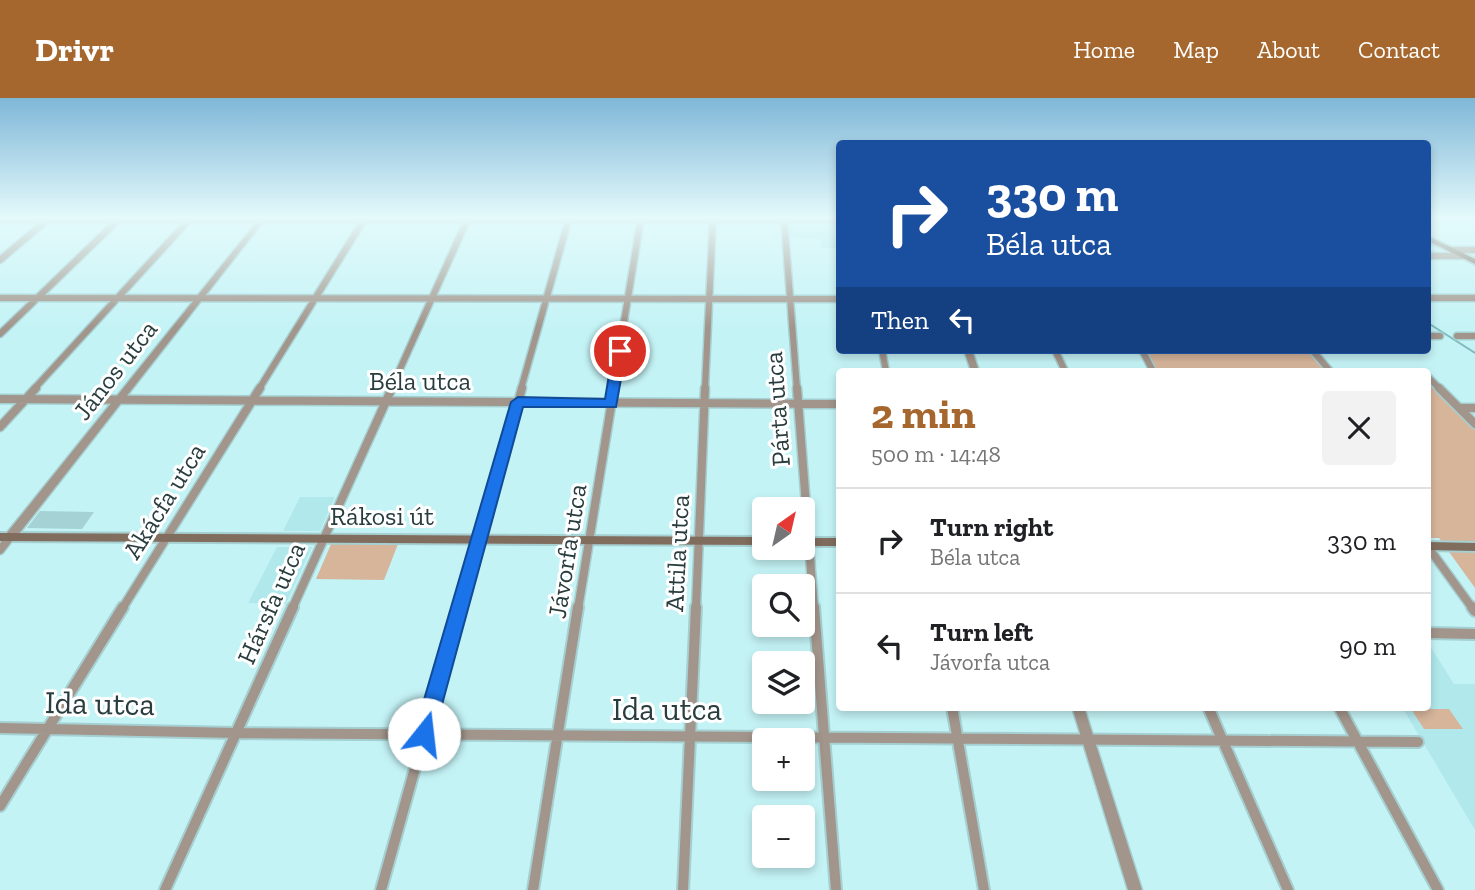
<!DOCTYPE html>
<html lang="en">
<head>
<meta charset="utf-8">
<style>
	:root { --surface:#fff; --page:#f2f2f2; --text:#202124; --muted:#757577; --line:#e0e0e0; --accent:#a5672d }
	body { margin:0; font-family:"Zilla Slab",serif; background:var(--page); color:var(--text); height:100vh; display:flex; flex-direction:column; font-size:26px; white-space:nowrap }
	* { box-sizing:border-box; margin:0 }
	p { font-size:23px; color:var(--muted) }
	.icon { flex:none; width:38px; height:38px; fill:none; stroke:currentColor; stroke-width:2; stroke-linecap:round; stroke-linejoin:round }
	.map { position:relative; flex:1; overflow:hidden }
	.panel { position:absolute; left:836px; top:270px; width:595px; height:343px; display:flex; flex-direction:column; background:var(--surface); border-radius:7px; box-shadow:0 4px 10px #0003 }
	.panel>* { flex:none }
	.hud { position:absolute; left:836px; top:42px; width:595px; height:214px; border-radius:7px; box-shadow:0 4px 10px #0003; background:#1a4fa0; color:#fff; overflow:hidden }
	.needle { width:46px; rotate:34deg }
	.fabs { position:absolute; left:752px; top:399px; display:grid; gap:14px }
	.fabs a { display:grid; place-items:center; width:63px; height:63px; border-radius:7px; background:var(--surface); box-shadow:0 4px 10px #0003; font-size:35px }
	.pin { position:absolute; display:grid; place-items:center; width:60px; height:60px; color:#fff; margin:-30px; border:4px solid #fff; border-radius:50%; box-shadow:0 2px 7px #0007 }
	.me { position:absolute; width:77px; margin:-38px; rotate:16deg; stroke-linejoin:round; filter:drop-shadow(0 0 5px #0008) }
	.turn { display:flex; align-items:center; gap:24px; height:147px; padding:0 35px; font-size:32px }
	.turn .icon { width:91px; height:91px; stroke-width:2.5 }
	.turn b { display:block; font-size:49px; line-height:60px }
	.then { display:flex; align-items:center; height:66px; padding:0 35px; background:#0003; gap:14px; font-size:26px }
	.round { display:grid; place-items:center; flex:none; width:74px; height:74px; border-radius:7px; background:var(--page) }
	.headline { display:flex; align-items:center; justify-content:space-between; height:119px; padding:0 35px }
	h1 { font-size:42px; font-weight:800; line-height:52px; color:var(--accent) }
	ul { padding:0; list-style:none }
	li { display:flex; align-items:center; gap:21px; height:105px; padding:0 35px; border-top:2px solid var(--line) }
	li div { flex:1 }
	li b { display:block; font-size:26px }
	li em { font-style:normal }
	header { display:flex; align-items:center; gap:42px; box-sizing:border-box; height:98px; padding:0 35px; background:var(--accent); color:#fff }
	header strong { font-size:33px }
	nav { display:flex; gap:38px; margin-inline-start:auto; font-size:24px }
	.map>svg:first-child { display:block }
	.built { fill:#b0e8ec }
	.green { fill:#d6b59b }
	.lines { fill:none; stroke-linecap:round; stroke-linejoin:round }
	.stream { stroke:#82bbbf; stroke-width:2 }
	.building { fill:#a4d2d5 }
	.minor-far2-casing { stroke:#a5cfd1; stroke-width:9 }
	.minor-far1-casing { stroke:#a5cfd1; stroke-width:11 }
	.minor-casing { stroke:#a5cfd1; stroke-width:14 }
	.tertiary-casing { stroke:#a5cfd1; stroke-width:3 }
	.secondary-casing { stroke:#a5cfd1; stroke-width:4 }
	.minor-far2 { stroke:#a2958b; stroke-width:6 }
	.minor-far1 { stroke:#a2958b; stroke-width:8 }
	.minor { stroke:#a2958b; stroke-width:10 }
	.tertiary { fill:#a2958b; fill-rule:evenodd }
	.secondary { fill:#806d5e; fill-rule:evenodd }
	.route { fill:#1a73e8; stroke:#114b97; stroke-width:2 }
	.labels { text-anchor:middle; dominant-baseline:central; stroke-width:6; stroke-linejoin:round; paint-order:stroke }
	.street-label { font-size:26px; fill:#2a3d3e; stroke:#fff }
	.near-street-label { font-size:32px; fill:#2a3d3e; stroke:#fff }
</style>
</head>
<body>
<header>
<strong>Drivr</strong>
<nav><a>Home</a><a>Map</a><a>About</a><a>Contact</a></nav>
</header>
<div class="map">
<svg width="1475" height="792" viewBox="0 0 1475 792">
	<rect width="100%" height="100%" fill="#c4f3f6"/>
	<path class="built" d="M 788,124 L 840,124 L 840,150 L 821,150 L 820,141 L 789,140 Z
		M 300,399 L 335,399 L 320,433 L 283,433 Z
		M 277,449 L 312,449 L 286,506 L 248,505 Z
		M 1428,545 L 1454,586 L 1475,586 L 1475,732 L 1402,609 L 1428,609 Z"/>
	<path class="green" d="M 1142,252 L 1312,252 L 1330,273 L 1153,273 Z
		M 1428,279 L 1475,326 L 1475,490 L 1439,440 L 1428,440 Z
		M 332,444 L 398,446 L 384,482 L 316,481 Z
		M 1411,611 L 1449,611 L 1463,631 L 1424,631 Z"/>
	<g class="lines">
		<path class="stream" d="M 1428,225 L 1475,255"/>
	</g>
	<path class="building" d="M 40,413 L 94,414 L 82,431 L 27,430 Z"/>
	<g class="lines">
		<defs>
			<path id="minor-far2" d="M 784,120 L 797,291
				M 0,122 L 840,122
				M 1452,152 L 1475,152
				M 1428,158 L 1463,158
				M 0,162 L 47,122
				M 0,200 L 840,201
				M 1428,200 L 1475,200
				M 0,236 L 118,122
				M 1428,238 L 1440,238
				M 1457,238 L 1475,238
				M 882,252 L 886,273
				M 1055,252 L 1065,273
				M 1142,252 L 1153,273
				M 1312,252 L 1330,273
				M 1428,279 L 1440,291
				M 34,291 L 189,122
				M 259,291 L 365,120
				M 391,291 L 468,120
				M 521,291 L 569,120
				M 613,291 L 641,120
				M 705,291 L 713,120"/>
			<path id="minor-far1" d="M 797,290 L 814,511
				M 1439,290 L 1475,326
				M 0,301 L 840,306
				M 1460,310 L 1475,310
				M 0,329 L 36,290
				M 1428,449 L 1473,511
				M 0,452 L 10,439
				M 122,511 L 260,290
				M 292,511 L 392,290
				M 460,511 L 522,290
				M 578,511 L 614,290
				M 696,511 L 705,290"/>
			<path id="minor" d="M 814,509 L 836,792
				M 1472,509 L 1475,513
				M 1428,535 L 1475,536
				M 952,609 L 984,792
				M 1208,609 L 1288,792
				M 1339,609 L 1438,792
				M 0,630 L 236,635 L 1418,644
				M 0,708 L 123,509
				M 165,792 L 293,509
				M 381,792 L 460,509
				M 533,792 L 578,509
				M 683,792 L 696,509"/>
			<path id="tertiary" d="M 260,120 L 266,120 L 14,442 L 6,442 L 5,439 L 6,436 Z
				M 964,252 L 972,252 L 979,273 L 971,273 Z
				M 1072,609 L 1084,609 L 1142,792 L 1128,792 Z"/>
			<path id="secondary" d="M 1428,138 L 1475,161 L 1475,166 L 1428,143 Z
				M 0,435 L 765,439 L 765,447 L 0,443 Z
				M 803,440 L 840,440 L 840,448 L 803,448 Z
				M 1428,444 L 1475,445 L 1475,453 L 1428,452 Z"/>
		</defs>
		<use href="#minor-far2" class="minor-far2-casing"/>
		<use href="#minor-far1" class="minor-far1-casing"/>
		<use href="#minor" class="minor-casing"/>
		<use href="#tertiary" class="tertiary-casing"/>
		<use href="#secondary" class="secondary-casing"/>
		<use href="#minor-far2" class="minor-far2"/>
		<use href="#minor-far1" class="minor-far1"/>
		<use href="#minor" class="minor"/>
		<use href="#tertiary" class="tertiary"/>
		<use href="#secondary" class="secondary"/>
	</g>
	<linearGradient id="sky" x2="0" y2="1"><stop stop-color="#7fb7d8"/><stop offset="0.52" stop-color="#e4fafb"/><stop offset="1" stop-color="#e4fafb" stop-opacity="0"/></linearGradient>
	<rect width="1475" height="230" fill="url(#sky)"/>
	<path class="route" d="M 620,249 L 626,253 L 616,309 L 523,309 L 434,636 L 431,643 L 424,646 L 417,643 L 414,636 L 511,304 L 518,299 L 605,301 L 613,253 Z"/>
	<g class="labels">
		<g class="street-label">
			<text transform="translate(115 272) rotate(-52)">János utca</text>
			<text x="420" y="283">Béla utca</text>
			<text transform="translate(777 311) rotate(-94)">Párta utca</text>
			<text transform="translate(164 403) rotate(-58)">Akácfa utca</text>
			<text x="382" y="418">Rákosi út</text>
			<text transform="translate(567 453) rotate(-81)">Jávorfa utca</text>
			<text transform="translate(677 455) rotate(-87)">Attila utca</text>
			<text transform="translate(271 505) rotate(-66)">Hársfa utca</text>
		</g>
		<g class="near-street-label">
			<text transform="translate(100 605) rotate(1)">Ida utca</text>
			<text x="667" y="611">Ida utca</text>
		</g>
	</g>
</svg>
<div class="fabs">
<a><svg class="needle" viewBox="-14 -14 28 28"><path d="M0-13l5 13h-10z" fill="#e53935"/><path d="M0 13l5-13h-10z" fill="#757577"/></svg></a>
<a><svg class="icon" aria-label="search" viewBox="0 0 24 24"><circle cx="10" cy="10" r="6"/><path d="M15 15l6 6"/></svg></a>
<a><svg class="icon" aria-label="layers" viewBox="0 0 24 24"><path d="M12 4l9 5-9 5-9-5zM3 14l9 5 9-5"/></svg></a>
<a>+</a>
<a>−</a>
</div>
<div class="pin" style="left:620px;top:253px;background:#d93025"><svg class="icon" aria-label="arrive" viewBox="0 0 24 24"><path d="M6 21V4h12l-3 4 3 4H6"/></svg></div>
<svg class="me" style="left:424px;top:636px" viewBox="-20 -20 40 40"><circle r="19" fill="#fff"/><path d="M0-13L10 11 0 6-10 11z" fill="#1a73e8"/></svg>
<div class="hud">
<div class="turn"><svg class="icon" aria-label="right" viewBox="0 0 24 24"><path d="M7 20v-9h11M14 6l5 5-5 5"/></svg><div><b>330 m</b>Béla utca</div></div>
<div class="then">Then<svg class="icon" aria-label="left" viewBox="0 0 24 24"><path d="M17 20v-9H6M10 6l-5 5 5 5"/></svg></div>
</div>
<section class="panel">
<div class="headline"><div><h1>2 min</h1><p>500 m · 14:48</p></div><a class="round"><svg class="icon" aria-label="close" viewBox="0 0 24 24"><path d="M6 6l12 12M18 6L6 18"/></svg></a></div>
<ul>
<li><svg class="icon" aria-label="right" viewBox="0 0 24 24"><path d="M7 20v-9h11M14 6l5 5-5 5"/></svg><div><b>Turn right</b><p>Béla utca</p></div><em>330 m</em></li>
<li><svg class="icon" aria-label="left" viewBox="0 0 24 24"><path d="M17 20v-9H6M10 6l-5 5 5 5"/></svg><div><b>Turn left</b><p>Jávorfa utca</p></div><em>90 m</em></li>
</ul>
</section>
</div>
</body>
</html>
